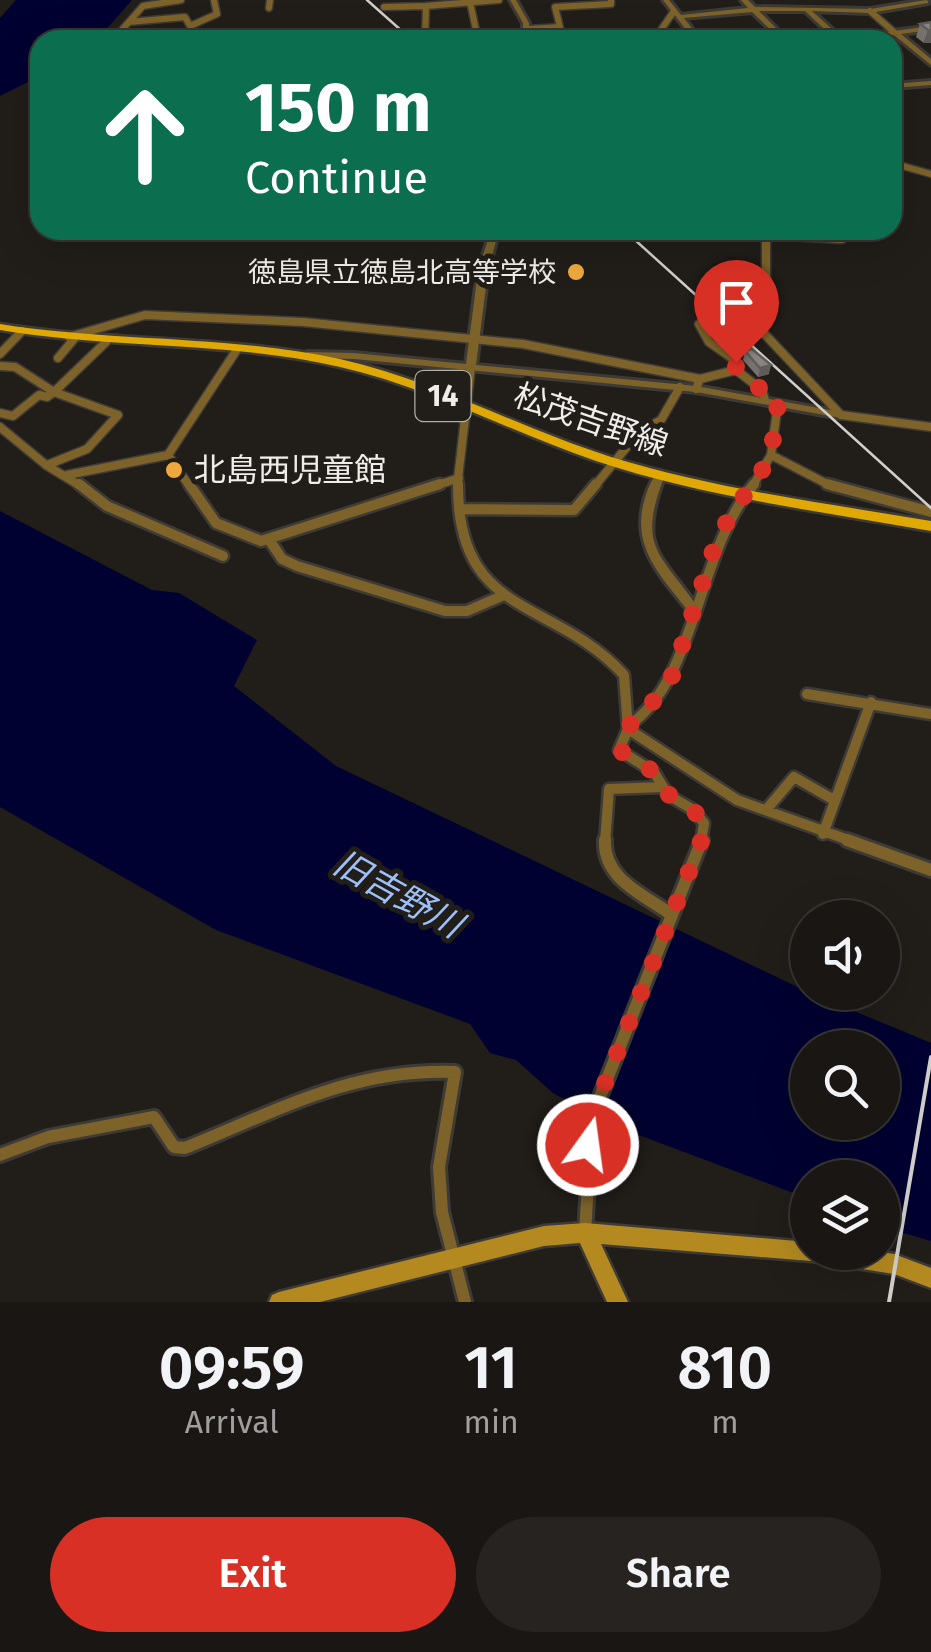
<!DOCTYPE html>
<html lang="en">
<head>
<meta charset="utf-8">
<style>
	:root { --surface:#191613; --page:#262321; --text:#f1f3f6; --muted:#9f9fa0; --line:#373533; --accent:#d93025 }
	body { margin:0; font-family:"Fira Sans","Noto Sans JP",sans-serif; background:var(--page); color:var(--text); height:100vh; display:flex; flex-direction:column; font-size:38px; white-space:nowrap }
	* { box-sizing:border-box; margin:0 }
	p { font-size:32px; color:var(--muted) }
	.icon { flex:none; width:55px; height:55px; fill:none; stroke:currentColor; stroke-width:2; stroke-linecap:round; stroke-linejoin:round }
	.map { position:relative; height:1302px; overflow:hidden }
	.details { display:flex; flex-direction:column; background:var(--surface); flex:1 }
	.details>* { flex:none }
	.banner { position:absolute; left:30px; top:30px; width:872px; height:210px; border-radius:30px; box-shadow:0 10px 40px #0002,0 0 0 2px var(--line); background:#0b6e4f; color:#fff; overflow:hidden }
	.fabs { position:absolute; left:790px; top:900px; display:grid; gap:20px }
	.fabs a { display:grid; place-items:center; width:110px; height:110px; border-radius:50%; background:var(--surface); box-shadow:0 10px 40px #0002,0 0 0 2px var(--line); font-size:50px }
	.pin { position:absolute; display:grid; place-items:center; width:85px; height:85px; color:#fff; margin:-102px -42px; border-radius:50% 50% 50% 0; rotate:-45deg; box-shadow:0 0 10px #0007 }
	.pin .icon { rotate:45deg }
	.me { position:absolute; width:110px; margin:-55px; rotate:14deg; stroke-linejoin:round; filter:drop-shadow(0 0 8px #0008) }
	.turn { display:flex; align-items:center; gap:35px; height:210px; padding:0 50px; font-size:45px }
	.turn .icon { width:130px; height:130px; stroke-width:2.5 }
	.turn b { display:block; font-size:70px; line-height:85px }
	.eta { display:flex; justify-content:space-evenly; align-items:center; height:170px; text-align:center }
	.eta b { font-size:60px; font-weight:600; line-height:70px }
	.cta { display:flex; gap:20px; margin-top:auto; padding:20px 50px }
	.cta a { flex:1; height:115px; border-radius:60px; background:var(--accent); color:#fff; font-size:40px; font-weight:600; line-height:115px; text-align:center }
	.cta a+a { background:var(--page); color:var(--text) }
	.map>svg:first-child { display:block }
	.water { fill:#000131; fill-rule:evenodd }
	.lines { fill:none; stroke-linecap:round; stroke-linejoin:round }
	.minor-far3-casing { stroke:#3e3a36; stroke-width:9 }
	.minor-far2-casing { stroke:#3e3a36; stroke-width:11 }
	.minor-far1-casing { stroke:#3e3a36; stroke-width:15 }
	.minor-casing { stroke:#3e3a36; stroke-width:18 }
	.tertiary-casing { stroke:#3e3a36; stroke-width:6 }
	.secondary-casing { stroke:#3e3a36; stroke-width:5 }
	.primary-casing { stroke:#3e3a36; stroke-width:5 }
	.minor-far3 { stroke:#7d6329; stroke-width:6 }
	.minor-far2 { stroke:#7d6329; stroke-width:8 }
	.minor-far1 { stroke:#7d6329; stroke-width:10 }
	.minor { stroke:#7d6329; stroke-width:12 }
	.tertiary { fill:#7d6329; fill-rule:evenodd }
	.secondary { fill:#b48a20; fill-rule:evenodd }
	.primary { fill:#dfa802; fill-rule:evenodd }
	.rail-far1 { stroke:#d1cfcc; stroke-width:2.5 }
	.rail { stroke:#d1cfcc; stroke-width:4 }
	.wall { fill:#76726d }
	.shaded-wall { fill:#605c59 }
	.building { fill:#89847f; stroke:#605c59; stroke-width:2.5 }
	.route { stroke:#d93025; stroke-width:18; stroke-dasharray:0 32.4 }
	.poi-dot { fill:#eea83c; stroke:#211d19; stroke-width:4 }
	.labels { text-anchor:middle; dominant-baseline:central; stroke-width:10; stroke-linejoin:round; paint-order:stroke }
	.far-poi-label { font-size:28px; fill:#efedea; stroke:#211d19; text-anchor:end }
	.shield { fill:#211d19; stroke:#b1afab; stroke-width:2.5 }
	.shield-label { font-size:30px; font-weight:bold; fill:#efedea }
	.street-label { font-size:32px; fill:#efedea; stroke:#211d19 }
	.poi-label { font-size:32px; fill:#efedea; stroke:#211d19; text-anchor:start }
	.water-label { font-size:35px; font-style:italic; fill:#9dbffa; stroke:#211d19 }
</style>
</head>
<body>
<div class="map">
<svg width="931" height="1302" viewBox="0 0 931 1302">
	<rect width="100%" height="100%" fill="#211d19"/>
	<path class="water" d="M 16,0 L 132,0 L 97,40 L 40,40 L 40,76 L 0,96 L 0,18 Z
		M 0,511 L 152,590 L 179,593 L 257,640 L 234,686 L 336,766 L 808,992 L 931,1043 L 931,1241 L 883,1227 L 882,1178 L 808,1178 L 807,1198 L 620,1128 L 553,1093 L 516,1060 L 490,1053 L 470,1024 L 216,930 L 0,807 ZM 808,1048 L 882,1048 L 882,1122 L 808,1122 Z"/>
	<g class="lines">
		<defs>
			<path id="minor-far3" d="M 470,2 L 476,30 L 473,40
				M 384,7 L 426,6
				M 269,8 L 270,0
				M 870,11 L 894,32
				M 129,22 L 185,17 L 190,26 L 217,14 L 214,0
				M 528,29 L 560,27 L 555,7 L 611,4 L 611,0
				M 113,40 L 143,6 L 181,0
				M 425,40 L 426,6 L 499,0
				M 654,40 L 674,11
				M 892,163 L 931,174"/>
			<path id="minor-far2" d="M 706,231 L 842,239 L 845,230
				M 766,235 L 766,311 L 757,316 L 756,325 L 841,415 L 931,427
				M 699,324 L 709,342 L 736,361 L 736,370 L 762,390 L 765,400
				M 69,337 L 145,315 L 303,322 L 523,344 L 700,379
				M 0,354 L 22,331
				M 58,358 L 74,339
				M 0,366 L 15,367 L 54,392 L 47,397 L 39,395 L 13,416 L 0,413
				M 696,389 L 700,379 L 736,370
				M 0,427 L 46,465 L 82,487
				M 168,455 L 190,487
				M 771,455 L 833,487
				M 47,465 L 87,449 L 118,415 L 54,392 L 106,342
				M 67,475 L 168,455 L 236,351
				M 432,487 L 459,478
				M 457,487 L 471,367
				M 594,487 L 639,432 L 661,420 L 680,387
				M 752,487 L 771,455 L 778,403"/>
			<path id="minor-far1" d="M 79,484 L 107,506 L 223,556
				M 189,484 L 216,523 L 261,541 L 440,484
				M 458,484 C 457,619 553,597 624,675 L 628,729 L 619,750 L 654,772 L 668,795 L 692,809 L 704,823 L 701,842
				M 827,484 L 931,512
				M 460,509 L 574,510 L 596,484
				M 270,541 L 282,559 L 297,566 L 445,611 L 467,611 L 502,596
				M 807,694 L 931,714
				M 628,726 C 697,680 696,553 754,484
				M 628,729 L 737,800 L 854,842
				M 766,810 L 794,777 L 834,800
				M 823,834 L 871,702
				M 605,842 L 609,789 L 663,787"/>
			<path id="minor" d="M 847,840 L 931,870
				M 672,915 L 702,840
				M 0,1155 L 48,1137 L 154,1117 L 174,1147 L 185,1148 C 277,1111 352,1068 455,1072 L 439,1167 L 442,1212 L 465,1302
				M 585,1233 L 592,1117 L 672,915 C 643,894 603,879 605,840"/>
			<path id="tertiary" d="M 510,0 L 516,0 L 529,23 L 529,40 L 523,40 L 523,23 Z
				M 663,0 L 669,0 L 681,15 L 748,8 L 741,0 L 748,0 L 755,7 L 870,9 L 926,0 L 928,1 L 928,3 L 870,13 L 812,11 L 842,38 L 931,26 L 931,30 L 901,34 L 931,59 L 931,65 L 894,35 L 859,40 L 836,40 L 805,11 L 759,11 L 788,40 L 781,40 L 752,12 L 684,18 L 701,40 L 694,40 Z
				M 931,81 L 931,85 L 892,88 L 892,84 Z
				M 491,230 L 499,230 L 488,271 L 476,365 L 696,386 L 841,412 L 846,415 L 841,418 L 696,392 L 354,359 L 307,358 L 302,355 L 307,352 L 354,353 L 466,364 L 478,271 Z
				M 660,471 L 665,475 C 636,549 660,552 699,609 L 693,613 L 689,612 C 661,576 630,547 645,498 C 648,488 652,477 660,471 Z"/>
			<path id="secondary" d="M 585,1223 L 808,1242 L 808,1252 L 882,1252 L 894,1254 L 931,1268 L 931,1288 L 894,1274 L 811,1261 L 601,1244 L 628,1302 L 607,1302 L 580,1243 L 544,1246 L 320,1302 L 269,1302 L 272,1295 L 279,1292 L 544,1226 Z"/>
			<path id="primary" d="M 0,324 C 112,342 228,335 340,359 C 434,380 519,428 611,457 C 715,489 824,503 931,521 L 931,531 C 819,511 704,497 596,461 C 510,432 429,387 340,367 C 229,341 112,349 0,330 Z"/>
		</defs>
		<use href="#minor-far3" class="minor-far3-casing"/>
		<use href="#minor-far2" class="minor-far2-casing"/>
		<use href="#minor-far1" class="minor-far1-casing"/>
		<use href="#minor" class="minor-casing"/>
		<use href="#tertiary" class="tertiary-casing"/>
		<use href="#secondary" class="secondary-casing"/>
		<use href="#primary" class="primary-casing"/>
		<use href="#minor-far3" class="minor-far3"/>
		<use href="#minor-far2" class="minor-far2"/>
		<use href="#minor-far1" class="minor-far1"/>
		<use href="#minor" class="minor"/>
		<use href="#tertiary" class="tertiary"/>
		<use href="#secondary" class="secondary"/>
		<use href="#primary" class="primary"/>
		<path class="rail-far1" d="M 367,0 L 412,40
			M 624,230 L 931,508"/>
		<path class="rail" d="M 889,1302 L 931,1057"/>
	</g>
	<path class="wall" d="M 931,22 L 924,43 L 916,37 L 920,24 Z
		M 745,351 L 769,374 L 758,377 L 743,360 Z"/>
	<path class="shaded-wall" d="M 928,30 L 931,30 L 931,43 L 924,43 Z
		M 771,365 L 769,374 L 758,377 L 760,368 Z"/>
	<path class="building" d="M 931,22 L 931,30 L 928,30 L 920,24 Z
		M 752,349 L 771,365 L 760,368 L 745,351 Z"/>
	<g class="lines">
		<path class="route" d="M 588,1145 L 592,1116 L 704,834 L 700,816 L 668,794 L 654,772 L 619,750 L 628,726 L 640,718 L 671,679 L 714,548 L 733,509 L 755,483 L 771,454 L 778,403 L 765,400 L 762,390 L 736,370 L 736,362"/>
	</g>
	<g class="poi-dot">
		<circle cx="576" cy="272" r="10"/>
		<circle cx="174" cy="470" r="10"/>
	</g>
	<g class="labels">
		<g class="far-poi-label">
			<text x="556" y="272">徳島県立徳島北高等学校</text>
		</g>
		<rect class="shield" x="415.5" y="371" width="55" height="50" rx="8"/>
		<g class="shield-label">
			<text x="443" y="396">14</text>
		</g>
		<g class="street-label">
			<text transform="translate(591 420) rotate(19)">松茂吉野線</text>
		</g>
		<g class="poi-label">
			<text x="194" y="470">北島西児童館</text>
		</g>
		<g class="water-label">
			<text transform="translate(398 894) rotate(29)">旧吉野川</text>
		</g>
	</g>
</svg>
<div class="fabs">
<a><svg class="icon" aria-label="sound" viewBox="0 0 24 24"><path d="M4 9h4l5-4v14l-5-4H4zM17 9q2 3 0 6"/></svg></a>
<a><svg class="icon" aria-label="search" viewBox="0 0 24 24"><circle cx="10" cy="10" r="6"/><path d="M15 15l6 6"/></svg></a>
<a><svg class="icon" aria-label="layers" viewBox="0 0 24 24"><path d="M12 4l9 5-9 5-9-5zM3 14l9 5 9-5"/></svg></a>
</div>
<div class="pin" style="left:736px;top:362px;background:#d93025"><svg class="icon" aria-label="arrive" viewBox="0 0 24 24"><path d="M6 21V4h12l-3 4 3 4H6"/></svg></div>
<svg class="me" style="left:588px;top:1145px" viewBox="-20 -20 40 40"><circle r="17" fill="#d93025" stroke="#fff" stroke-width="3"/><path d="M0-11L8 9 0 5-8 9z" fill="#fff"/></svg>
<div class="banner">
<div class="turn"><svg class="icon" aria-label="ahead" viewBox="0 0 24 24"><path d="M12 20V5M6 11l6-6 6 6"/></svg><div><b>150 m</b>Continue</div></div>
</div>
</div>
<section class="details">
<div class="eta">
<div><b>09:59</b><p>Arrival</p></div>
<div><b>11</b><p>min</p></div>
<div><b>810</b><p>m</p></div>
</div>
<div class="cta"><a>Exit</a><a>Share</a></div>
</section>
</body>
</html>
